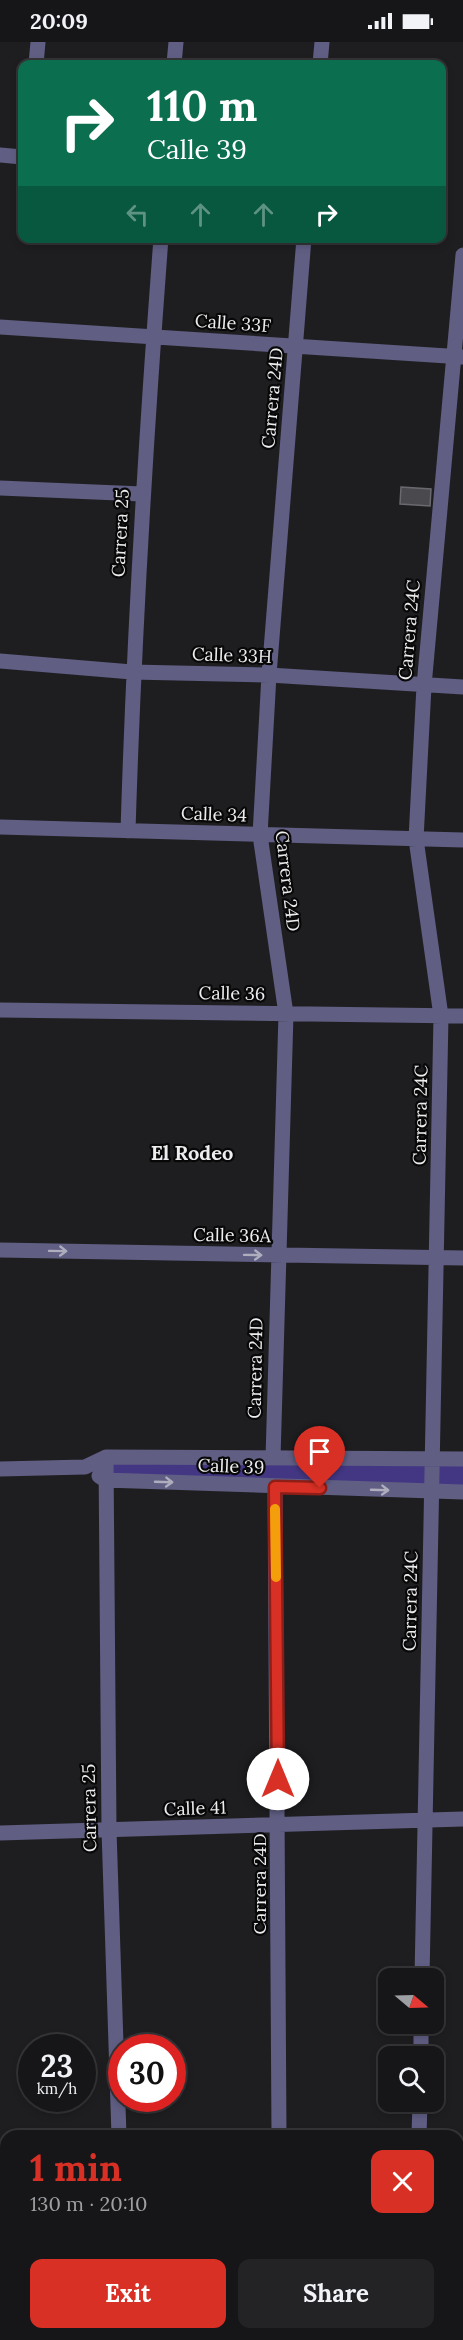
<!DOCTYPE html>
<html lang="en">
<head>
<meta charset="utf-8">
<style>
	:root { --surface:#161619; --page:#232326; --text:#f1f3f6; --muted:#9e9fa2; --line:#353538; --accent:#d93025 }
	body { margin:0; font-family:Lora,serif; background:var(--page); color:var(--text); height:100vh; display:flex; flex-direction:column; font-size:22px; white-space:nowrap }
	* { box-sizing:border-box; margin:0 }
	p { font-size:20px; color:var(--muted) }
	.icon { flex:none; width:33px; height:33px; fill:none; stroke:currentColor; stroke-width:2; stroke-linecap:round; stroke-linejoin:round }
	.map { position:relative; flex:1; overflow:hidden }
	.panel { position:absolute; left:0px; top:2088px; width:464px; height:210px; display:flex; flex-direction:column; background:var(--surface); border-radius:18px 18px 0 0; box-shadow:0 3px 9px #0003,0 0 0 2px var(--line) }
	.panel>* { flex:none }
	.guide { position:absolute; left:18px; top:18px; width:428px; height:183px; border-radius:12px; box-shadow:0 3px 9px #0003,0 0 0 2px var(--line); background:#0b6e4f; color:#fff; overflow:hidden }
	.needle { width:39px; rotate:109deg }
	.controls { position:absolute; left:378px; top:1926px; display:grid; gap:12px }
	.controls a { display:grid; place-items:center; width:66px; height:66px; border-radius:12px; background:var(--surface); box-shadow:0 3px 9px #0003,0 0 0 2px var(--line); font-size:30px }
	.speed { position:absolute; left:18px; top:1992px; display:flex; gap:12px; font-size:30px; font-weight:700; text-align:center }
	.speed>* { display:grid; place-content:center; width:78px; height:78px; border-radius:50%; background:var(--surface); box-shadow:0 3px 9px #0003,0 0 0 2px var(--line); line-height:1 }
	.speed small { font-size:15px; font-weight:400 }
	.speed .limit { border:9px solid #d22; background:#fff; color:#111 }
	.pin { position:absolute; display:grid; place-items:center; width:51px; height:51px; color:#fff; margin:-62px -26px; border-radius:50% 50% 50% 0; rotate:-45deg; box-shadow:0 0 6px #0007 }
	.pin .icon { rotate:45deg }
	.me { position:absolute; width:66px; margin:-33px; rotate:0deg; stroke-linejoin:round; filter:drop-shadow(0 0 4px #0008) }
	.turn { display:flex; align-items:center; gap:21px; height:126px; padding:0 30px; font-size:27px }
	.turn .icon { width:78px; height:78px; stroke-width:2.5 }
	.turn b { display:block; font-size:42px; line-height:51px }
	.lanes { display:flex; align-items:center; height:57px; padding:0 30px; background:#0003; justify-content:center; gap:30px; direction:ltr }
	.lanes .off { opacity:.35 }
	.round { display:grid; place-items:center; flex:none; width:63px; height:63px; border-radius:12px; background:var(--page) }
	.head { display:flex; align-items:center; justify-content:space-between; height:102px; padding:0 30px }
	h1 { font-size:36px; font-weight:700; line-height:45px; color:var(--accent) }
	.button { display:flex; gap:12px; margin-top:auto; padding:12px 30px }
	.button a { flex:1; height:69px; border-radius:12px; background:var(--accent); color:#fff; font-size:24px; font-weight:700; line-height:69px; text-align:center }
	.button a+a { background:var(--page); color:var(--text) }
	.status { display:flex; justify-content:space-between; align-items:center; height:42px; padding:0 30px; background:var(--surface); direction:ltr }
	.status svg { height:16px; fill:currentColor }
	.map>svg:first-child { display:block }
	.green { fill:#433784 }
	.building { fill:#4a4a4e; stroke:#6a6a6e; stroke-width:1.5 }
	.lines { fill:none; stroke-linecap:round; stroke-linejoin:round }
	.minor { stroke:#605e83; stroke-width:15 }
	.oneway { stroke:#aeadbe }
	.route-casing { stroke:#8d1f18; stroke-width:15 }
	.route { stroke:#d93025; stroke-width:10 }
	.slow { stroke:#f59e0b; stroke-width:10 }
	.labels { text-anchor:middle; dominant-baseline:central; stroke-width:4.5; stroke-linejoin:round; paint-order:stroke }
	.street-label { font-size:18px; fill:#ededef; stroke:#080809 }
	.neighbourhood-label { font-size:20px; font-weight:bold; fill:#ededef; stroke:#080809 }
</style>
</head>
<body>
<div class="status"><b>20:09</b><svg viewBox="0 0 49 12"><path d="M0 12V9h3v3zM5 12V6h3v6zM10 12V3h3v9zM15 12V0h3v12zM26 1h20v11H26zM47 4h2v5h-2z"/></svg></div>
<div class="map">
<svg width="463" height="2298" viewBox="0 0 463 2298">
	<rect width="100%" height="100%" fill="#1e1e21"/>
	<path class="green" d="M 106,1415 L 463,1417 L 463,1450 L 105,1438 Z"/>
	<path class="building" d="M 401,445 L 431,447 L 430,464 L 400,462 Z"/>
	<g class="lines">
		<path class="minor" d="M 36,22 L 38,0
			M 174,22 L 176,0
			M 320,22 L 322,0
			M 0,113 L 22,115
			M 0,285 L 463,315
			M 0,446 L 142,452
			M 0,619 L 132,630 L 269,633 L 463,645
			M 0,785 L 463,798
			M 128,789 C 134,591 146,394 161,196
			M 0,968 L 463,974
			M 0,1208 L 463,1216
			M 106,1415 L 109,1788 L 119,2094
			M 273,1416 L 286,972 L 260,793 L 269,633 L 304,196
			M 0,1427 L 85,1425 L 106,1415 L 463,1417
			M 99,1434 L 105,1438 L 463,1450
			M 275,1445 L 279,2094
			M 0,1791 L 463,1777
			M 422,1936 L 441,974 L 416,797 L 424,644 L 463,213
			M 421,2014 L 421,1982
			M 419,2094 L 420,2060
			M 0,2123 L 6,2123
			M 458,2169 L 463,2170
			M 125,2292 L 125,2298
			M 279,2292 L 279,2298
			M 415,2298 L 415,2292"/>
	</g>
	<defs><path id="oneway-shaft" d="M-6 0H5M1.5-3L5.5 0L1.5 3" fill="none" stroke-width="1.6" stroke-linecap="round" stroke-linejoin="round" transform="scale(1.5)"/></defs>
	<g class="oneway">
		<use href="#oneway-shaft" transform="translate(58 1209) rotate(1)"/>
		<use href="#oneway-shaft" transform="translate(253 1213) rotate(1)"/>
		<use href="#oneway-shaft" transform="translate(164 1440) rotate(2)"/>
		<use href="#oneway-shaft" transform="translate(380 1448) rotate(2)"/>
	</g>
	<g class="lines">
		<defs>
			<path id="route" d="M 278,1737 L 275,1445 L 320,1446"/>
		</defs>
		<use href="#route" class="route-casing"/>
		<use href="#route" class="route"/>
		<path class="slow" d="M 275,1467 L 276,1535"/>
	</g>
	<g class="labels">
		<g class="street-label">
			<text transform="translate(233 281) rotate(4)">Calle 33F</text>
			<text transform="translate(272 356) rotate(-85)">Carrera 24D</text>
			<text transform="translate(120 491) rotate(-87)">Carrera 25</text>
			<text transform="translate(409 588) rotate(-85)">Carrera 24C</text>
			<text transform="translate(232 613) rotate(2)">Calle 33H</text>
			<text transform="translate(214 772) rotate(2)">Calle 34</text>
			<text transform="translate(288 839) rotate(83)">Carrera 24D</text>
			<text transform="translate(232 951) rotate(1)">Calle 36</text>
			<text transform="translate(420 1073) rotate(-89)">Carrera 24C</text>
			<text transform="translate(232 1193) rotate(1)">Calle 36A</text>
			<text transform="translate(255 1326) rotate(-89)">Carrera 24D</text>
			<text transform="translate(231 1424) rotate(2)">Calle 39</text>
			<text transform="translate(410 1559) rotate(-89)">Carrera 24C</text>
			<text transform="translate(89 1766) rotate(-91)">Carrera 25</text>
			<text transform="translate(195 1766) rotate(-2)">Calle 41</text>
			<text transform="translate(259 1842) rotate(-90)">Carrera 24D</text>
		</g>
		<g class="neighbourhood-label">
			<text x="192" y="1110">El Rodeo</text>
		</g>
	</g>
</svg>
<div class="controls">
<a><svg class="needle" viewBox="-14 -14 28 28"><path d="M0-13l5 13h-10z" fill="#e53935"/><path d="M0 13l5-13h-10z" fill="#9e9fa2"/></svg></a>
<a><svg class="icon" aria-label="search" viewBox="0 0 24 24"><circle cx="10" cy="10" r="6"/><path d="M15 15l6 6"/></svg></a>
</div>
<div class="speed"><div>23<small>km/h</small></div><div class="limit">30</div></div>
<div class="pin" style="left:320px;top:1446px;background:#d93025"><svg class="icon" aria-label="arrive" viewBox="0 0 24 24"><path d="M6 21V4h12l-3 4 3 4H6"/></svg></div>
<svg class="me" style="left:278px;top:1737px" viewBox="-20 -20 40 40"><circle r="19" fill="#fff"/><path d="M0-13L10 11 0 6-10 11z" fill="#d93025"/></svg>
<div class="guide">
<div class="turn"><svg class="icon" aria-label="right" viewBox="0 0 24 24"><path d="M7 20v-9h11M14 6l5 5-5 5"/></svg><div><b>110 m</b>Calle 39</div></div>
<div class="lanes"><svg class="icon off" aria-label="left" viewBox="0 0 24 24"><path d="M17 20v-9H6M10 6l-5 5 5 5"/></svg><svg class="icon off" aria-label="ahead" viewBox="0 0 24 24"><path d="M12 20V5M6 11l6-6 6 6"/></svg><svg class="icon off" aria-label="ahead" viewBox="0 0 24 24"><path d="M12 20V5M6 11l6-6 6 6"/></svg><svg class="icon" aria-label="right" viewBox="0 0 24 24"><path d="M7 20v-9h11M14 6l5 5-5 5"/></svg></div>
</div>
<section class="panel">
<div class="head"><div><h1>1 min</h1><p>130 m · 20:10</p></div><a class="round" style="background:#d93025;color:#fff"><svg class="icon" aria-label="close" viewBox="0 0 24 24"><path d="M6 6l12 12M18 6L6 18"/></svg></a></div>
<div class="button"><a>Exit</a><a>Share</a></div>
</section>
</div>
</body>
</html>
